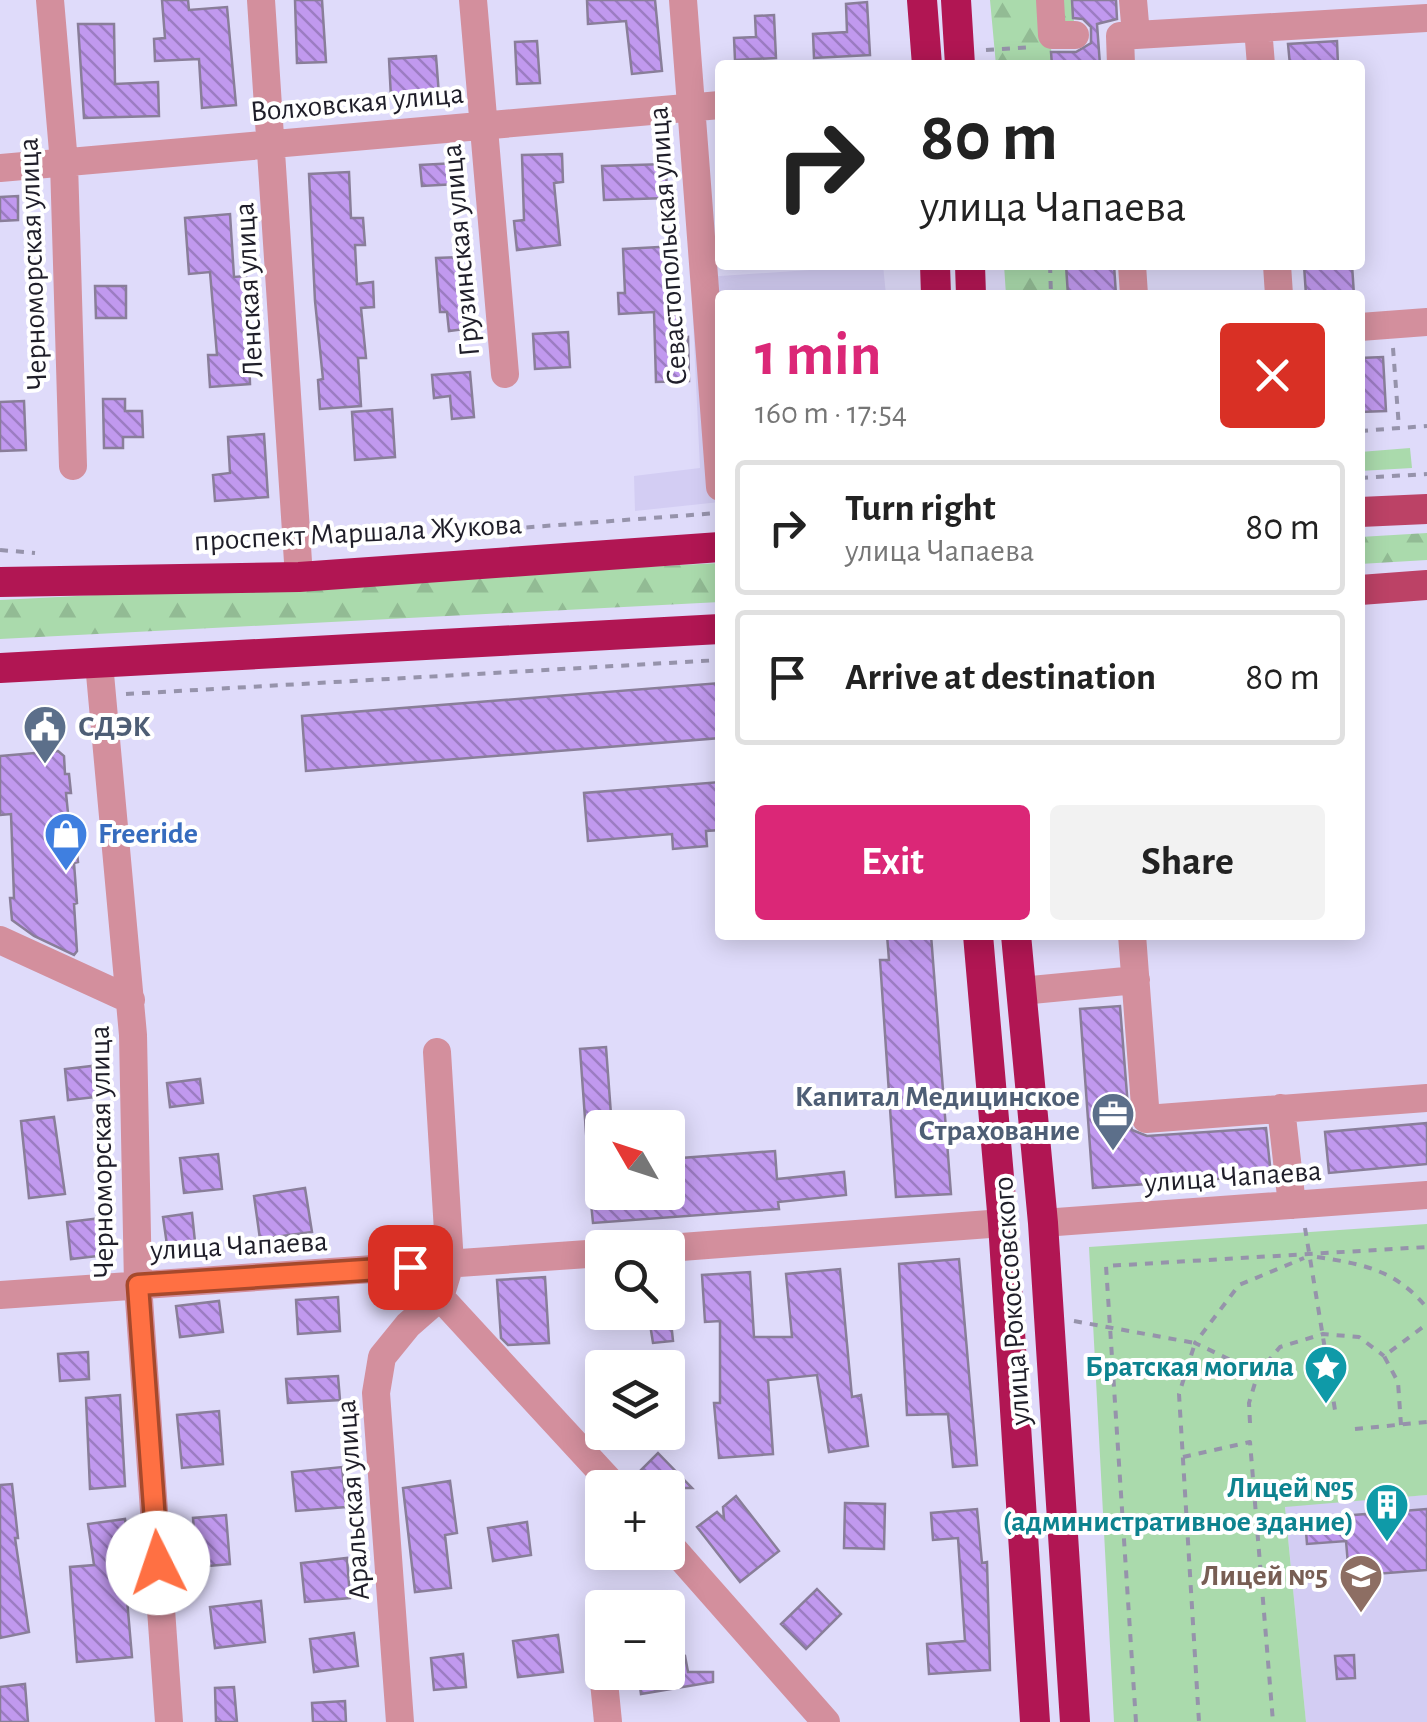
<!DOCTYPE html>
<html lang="en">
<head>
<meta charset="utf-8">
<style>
	:root { --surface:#fff; --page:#f2f2f2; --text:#222; --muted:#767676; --line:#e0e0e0; --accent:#db2777 }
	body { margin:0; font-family:"Alegreya Sans",sans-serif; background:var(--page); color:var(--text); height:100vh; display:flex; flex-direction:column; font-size:38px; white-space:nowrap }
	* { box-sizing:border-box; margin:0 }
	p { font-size:32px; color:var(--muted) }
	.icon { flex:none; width:55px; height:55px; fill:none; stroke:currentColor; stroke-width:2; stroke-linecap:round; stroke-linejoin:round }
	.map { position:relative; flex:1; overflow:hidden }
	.side { position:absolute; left:715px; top:290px; width:650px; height:650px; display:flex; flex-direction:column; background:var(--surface); border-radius:10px; box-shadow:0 5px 25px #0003 }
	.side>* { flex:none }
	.banner { position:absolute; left:715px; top:60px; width:650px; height:210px; border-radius:10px; box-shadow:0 5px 25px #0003; background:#fff; color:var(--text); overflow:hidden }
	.needle { width:65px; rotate:309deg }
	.tools { position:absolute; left:585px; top:1110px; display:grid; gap:20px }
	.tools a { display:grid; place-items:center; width:100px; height:100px; border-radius:10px; background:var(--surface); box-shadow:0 5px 25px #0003; font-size:50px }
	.pin { position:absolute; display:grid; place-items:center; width:85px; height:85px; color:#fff; margin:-42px; border-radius:20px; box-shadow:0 5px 15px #0006 }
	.me { position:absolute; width:110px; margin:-55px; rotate:356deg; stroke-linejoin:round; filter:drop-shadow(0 0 8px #0008) }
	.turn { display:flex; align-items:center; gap:35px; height:210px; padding:0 40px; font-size:45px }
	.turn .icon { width:130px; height:130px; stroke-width:2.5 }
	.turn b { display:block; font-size:70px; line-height:85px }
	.round { display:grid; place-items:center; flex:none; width:105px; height:105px; border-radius:10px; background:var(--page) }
	.summary { display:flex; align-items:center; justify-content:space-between; height:170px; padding:0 40px }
	h1 { font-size:60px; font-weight:700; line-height:75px; color:var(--accent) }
	.action { display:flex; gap:20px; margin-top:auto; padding:20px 40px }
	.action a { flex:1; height:115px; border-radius:10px; background:var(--accent); color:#fff; font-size:40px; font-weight:700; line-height:115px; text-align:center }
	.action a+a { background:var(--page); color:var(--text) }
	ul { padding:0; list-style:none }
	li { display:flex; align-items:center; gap:30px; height:135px; margin:0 20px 15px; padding:0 20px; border:5px solid var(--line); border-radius:10px }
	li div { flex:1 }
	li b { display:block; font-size:38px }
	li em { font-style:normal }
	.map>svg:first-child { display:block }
	.built { fill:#d3cdf3 }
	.green { fill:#aadaac }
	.forest { fill:url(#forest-firs) }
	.building { fill:url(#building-back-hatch); stroke:#897e99; stroke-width:2.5 }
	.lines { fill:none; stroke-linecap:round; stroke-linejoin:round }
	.path { stroke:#9693ab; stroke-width:4; stroke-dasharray:8 8; stroke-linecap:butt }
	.minor { stroke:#d38f9d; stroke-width:28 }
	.major { stroke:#bc4266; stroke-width:30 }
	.highway { stroke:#b11653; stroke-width:30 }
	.route-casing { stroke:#a6492c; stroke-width:25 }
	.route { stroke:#ff7043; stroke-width:18 }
	.labels { text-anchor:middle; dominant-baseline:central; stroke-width:8; stroke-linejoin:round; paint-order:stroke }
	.street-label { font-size:30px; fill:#1f1e29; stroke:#fff }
	.service-label { font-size:30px; font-weight:bold; fill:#4e5e75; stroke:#fff; text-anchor:start }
	.shop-label { font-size:30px; font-weight:bold; fill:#366cbe; stroke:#fff; text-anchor:start }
	.culture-label { font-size:30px; font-weight:bold; fill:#0d838f; stroke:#fff; text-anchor:end }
	.education-label { font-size:30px; font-weight:bold; fill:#785e54; stroke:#fff; text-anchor:end }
</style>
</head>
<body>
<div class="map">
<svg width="1427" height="1722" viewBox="0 0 1427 1722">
	<defs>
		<pattern id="forest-firs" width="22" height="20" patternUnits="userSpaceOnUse" patternTransform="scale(2.5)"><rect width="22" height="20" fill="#aadaac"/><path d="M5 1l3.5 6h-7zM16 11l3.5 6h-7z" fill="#92bb94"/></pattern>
		<pattern id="building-back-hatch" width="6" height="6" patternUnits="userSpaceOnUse" patternTransform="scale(2.5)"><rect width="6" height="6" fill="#c199ef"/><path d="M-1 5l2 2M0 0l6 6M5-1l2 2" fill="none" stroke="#9c7cc2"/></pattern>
	</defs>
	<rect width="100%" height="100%" fill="#dfdbfa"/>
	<path class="built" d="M 883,265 L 886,295 L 720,295 L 720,502 L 635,511 L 634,476 L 700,468 L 691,278 Z
		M 1427,1495 L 1427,1722 L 1306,1722 L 1285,1506 Z"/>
	<path class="green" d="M 1410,448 L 1412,468 L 1360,471 L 1360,452 Z
		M 1427,1224 L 1427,1495 L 1285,1507 L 1306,1722 L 1114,1722 L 1089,1247 Z"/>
	<path class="forest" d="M 990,0 L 1072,0 L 1076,45 L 1051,46 L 1052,65 L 996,65 Z
		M 1004,265 L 1066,265 L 1068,295 L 1006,295 Z
		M 1427,533 L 1427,560 L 1360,564 L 1360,537 Z
		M 720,563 L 720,602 L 0,639 L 0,600 Z"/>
	<path class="building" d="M 162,0 L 188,0 L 189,10 L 227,7 L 236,105 L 202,108 L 199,59 L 155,61 L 154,39 L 165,38 Z
		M 295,0 L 322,0 L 326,62 L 297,63 Z
		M 587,0 L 655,0 L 662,71 L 632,74 L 626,21 L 588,24 Z
		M 1072,0 L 1116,0 L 1117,19 L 1097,24 L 1100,65 L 1052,65 L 1051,52 L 1076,52 L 1091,43 L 1091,27 L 1083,19 L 1073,18 Z
		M 867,2 L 870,55 L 814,58 L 813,34 L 847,32 L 846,4 Z
		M 774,15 L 776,58 L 735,60 L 734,38 L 756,37 L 755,16 Z
		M 78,24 L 114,24 L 115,84 L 158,82 L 159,116 L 84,118 Z
		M 537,41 L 540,83 L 517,84 L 515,42 Z
		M 1337,41 L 1338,65 L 1290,65 L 1288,44 Z
		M 436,56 L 439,95 L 391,98 L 389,59 Z
		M 562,154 L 563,182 L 554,183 L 560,245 L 517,250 L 514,221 L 524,220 L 522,155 Z
		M 456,163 L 457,184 L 422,186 L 420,165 Z
		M 666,164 L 667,198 L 604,200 L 602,166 Z
		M 349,172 L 351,218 L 363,218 L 365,245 L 355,245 L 357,284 L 373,282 L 374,307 L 361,308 L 366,358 L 358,358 L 361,406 L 320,409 L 318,380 L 323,379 L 315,301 L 309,174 Z
		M 18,196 L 18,220 L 0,221 L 0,197 Z
		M 230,214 L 234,277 L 246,276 L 250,384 L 210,387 L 208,355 L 217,355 L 210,272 L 189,274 L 185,218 Z
		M 677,246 L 682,338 L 688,337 L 689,381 L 656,382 L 654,312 L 619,314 L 618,293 L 625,293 L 623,249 Z
		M 461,257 L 465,329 L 449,331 L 447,312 L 440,312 L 436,258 Z
		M 1066,265 L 1114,265 L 1116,295 L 1068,295 Z
		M 1304,265 L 1352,265 L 1354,295 L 1306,295 Z
		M 95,286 L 126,286 L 126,318 L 96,318 Z
		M 568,332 L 570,367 L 535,369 L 533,334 Z
		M 1383,357 L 1386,411 L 1360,412 L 1360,358 Z
		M 470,372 L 474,417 L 452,419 L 450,396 L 434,398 L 432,375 Z
		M 103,399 L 125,399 L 125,411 L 142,411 L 143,437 L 123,437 L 123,448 L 104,448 Z
		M 24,401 L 26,450 L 0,451 L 0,402 Z
		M 392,409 L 395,457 L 355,460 L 352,412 Z
		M 264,434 L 268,497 L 215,501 L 213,475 L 230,473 L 228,437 Z
		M 720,683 L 720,738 L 306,771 L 302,716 Z
		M 58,751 L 64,756 L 65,774 L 69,774 L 71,793 L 66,793 L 71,843 L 76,843 L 78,862 L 74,863 L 77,903 L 74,904 L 77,951 L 74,955 L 34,936 L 12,920 L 10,898 L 14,898 L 11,814 L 0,815 L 0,756 Z
		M 720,782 L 720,830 L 706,831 L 707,846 L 673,849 L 672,834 L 588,841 L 584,793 Z
		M 887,935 L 931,935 L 951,1194 L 896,1197 L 880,960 L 889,960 Z
		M 1120,1006 L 1129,1120 L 1132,1130 L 1147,1136 L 1266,1128 L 1271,1175 L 1093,1188 L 1080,1009 Z
		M 606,1047 L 612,1128 L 602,1128 L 602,1173 L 589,1174 L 580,1049 Z
		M 92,1066 L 96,1097 L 68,1100 L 65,1069 Z
		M 200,1079 L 203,1103 L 170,1107 L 167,1083 Z
		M 54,1117 L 65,1194 L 29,1198 L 21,1121 Z
		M 1427,1123 L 1427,1164 L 1329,1173 L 1325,1132 Z
		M 775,1151 L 777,1179 L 844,1172 L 846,1195 L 778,1202 L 779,1209 L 593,1223 L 590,1192 L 668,1192 L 668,1159 Z
		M 218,1154 L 222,1189 L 184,1193 L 180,1158 Z
		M 305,1188 L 312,1232 L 260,1239 L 254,1196 Z
		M 192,1213 L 195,1242 L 167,1245 L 163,1217 Z
		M 102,1218 L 107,1255 L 71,1259 L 67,1222 Z
		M 959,1259 L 977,1465 L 953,1467 L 948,1414 L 907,1415 L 899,1264 Z
		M 840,1269 L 852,1397 L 861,1395 L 868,1446 L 829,1452 L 817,1375 L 768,1380 L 773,1454 L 719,1458 L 714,1403 L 720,1403 L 720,1321 L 705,1322 L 702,1275 L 750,1272 L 754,1337 L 792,1337 L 786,1274 Z
		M 545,1277 L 549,1343 L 508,1345 L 501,1338 L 497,1280 Z
		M 338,1297 L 340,1331 L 298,1334 L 296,1300 Z
		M 219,1301 L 223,1332 L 180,1337 L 176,1306 Z
		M 671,1322 L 673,1341 L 653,1343 L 650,1324 Z
		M 88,1352 L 89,1379 L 60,1381 L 58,1354 Z
		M 338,1376 L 340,1400 L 288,1403 L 286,1379 Z
		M 120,1395 L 125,1486 L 90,1489 L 86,1398 Z
		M 219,1411 L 223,1464 L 182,1468 L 177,1415 Z
		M 658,1453 L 692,1488 L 654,1488 L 639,1472 Z
		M 342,1467 L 346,1507 L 296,1511 L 292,1472 Z
		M 450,1481 L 457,1533 L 445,1535 L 451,1588 L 415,1592 L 403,1488 Z
		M 12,1484 L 18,1538 L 15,1538 L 29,1632 L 0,1638 L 0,1485 Z
		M 736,1496 L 779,1551 L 740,1582 L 697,1527 L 717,1512 L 724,1519 L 723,1507 Z
		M 845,1503 L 885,1504 L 884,1549 L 844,1548 Z
		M 977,1509 L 982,1563 L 987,1562 L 990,1670 L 929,1674 L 927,1644 L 965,1641 L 958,1538 L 933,1540 L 931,1513 Z
		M 1427,1509 L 1427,1570 L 1349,1576 L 1346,1541 L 1307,1544 L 1305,1519 Z
		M 226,1515 L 230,1564 L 197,1567 L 193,1518 Z
		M 125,1519 L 130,1552 L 123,1553 L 132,1657 L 77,1662 L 70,1567 L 94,1565 L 88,1524 Z
		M 527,1522 L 531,1555 L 493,1561 L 488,1528 Z
		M 347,1558 L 350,1598 L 305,1602 L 301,1563 Z
		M 817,1589 L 841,1614 L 806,1649 L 781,1624 Z
		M 261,1601 L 265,1642 L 215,1648 L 210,1607 Z
		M 354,1633 L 358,1666 L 314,1672 L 310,1639 Z
		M 558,1635 L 563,1672 L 518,1677 L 513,1641 Z
		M 463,1654 L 466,1687 L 434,1690 L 431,1658 Z
		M 1354,1655 L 1355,1678 L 1337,1679 L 1335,1656 Z
		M 685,1656 L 688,1672 L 713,1672 L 713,1682 L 641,1694 L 638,1672 L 668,1672 L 668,1659 Z
		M 25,1684 L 28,1722 L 0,1722 L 0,1687 Z
		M 234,1687 L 237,1722 L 216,1722 L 215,1688 Z
		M 345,1701 L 346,1722 L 313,1722 L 312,1703 Z"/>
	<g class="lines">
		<path class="path" d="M 986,50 L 1032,47
			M 1050,265 L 1051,295
			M 1393,348 L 1399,428
			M 1360,431 L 1427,426
			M 1360,478 L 1427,474
			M 319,543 L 718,513
			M 0,550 L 35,553
			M 214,550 L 275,547
			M 126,694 L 720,660
			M 1305,1228 L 1335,1410
			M 1317,1257 C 1363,1264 1396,1270 1427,1308
			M 1074,1321 L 1195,1343 L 1179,1394 L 1199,1722
			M 1258,1373 L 1195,1343 L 1239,1285 L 1304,1258
			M 1250,1423 L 1249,1403 L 1258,1373 L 1280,1347 L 1323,1334 L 1359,1337 L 1384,1356
			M 1401,1425 L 1398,1382 L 1384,1356 L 1427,1324
			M 1355,1429 L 1427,1422
			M 1183,1457 L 1250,1442 L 1273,1722
			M 1136,1722 L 1106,1266 L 1427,1247"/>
		<path class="minor" d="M 50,0 L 64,163 L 73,466
			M 261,0 L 299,577
			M 473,0 L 505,374
			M 683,0 L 720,487
			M 1050,0 L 1052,35 L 1075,35
			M 1258,28 L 1261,65
			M 1136,35 L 1427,18
			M 1121,65 L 1120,36 L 1136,35 L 1133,0
			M 0,168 L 720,105
			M 1132,265 L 1134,295
			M 1277,265 L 1279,295
			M 1360,327 L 1427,322
			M 99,663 L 133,1035 L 138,1285 L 169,1722
			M 1132,935 L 1146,1119 L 1427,1098
			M 0,940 L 131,1000
			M 1021,991 L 1136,980
			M 1281,1108 L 1292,1205
			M 1043,1223 L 1427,1195
			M 668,1248 L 1003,1223
			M 388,1271 L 400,1271 L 440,1297 L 616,1488
			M 0,1295 L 602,1253
			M 668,1543 L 826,1722
			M 603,1672 L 608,1722
			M 400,1722 L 376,1393 L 382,1357 L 408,1325 L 440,1297 L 450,1264 L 437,1052"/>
		<path class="major" d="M 1360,512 L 1427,509
			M 1360,590 L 1427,585"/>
		<path class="highway" d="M 922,0 L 927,65
			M 956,0 L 960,65
			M 935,265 L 936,295
			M 970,265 L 971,295
			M 0,582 L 299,577 L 720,547
			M 0,668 L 720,629
			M 978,935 L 1003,1223 L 1035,1722
			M 1016,935 L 1043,1223 L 1075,1722"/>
	</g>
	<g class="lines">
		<defs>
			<path id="route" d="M 158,1563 L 138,1285 L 410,1267"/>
		</defs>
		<use href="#route" class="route-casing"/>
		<use href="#route" class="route"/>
	</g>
	<defs>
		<symbol id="civic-pin" viewBox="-11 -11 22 30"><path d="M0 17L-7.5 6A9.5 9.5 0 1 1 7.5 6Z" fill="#5c6f8a" stroke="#fff"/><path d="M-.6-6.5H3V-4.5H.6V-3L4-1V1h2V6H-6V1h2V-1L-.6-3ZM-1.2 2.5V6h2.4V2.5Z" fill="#fff"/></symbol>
		<symbol id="shop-pin" viewBox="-11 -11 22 30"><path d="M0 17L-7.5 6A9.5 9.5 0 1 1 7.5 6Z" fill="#3f7fe0" stroke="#fff"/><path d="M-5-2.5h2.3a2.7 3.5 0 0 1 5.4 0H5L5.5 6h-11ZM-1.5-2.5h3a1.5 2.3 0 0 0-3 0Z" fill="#fff"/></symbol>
		<symbol id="office-pin" viewBox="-11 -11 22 30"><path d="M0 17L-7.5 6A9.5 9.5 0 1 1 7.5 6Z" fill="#5c6f8a" stroke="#fff"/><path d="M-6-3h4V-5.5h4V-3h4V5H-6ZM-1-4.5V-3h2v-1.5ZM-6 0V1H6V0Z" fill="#fff"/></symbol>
		<symbol id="sight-pin" viewBox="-11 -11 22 30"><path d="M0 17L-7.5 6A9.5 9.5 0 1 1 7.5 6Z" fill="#0f9aa8" stroke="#fff"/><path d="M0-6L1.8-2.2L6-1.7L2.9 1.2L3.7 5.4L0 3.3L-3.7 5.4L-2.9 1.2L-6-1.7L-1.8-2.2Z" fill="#fff"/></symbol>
		<symbol id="building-pin" viewBox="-11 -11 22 30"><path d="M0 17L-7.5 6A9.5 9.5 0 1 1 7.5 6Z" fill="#0f9aa8" stroke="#fff"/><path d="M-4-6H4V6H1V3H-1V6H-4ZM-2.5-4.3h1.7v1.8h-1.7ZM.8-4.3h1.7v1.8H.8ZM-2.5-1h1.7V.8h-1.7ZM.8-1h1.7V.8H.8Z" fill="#fff"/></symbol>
		<symbol id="school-pin" viewBox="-11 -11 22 30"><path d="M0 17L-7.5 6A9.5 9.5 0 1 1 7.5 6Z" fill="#8d6e63" stroke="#fff"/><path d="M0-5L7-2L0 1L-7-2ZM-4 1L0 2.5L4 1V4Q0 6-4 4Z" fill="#fff"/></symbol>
	</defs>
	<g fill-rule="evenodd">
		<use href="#civic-pin" x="20" y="702" width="50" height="68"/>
		<use href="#shop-pin" x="41" y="809" width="50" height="68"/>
		<use href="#office-pin" x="1088" y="1089" width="50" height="68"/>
		<use href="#sight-pin" x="1301" y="1342" width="50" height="68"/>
		<use href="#building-pin" x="1362" y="1480" width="50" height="68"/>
		<use href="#school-pin" x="1336" y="1551" width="50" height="68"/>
	</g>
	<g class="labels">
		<g class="street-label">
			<text transform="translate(357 103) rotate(-5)">Волховская улица</text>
			<text transform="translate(668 246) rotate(-94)">Севастопольская улица</text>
			<text transform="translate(461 250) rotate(-95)">Грузинская улица</text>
			<text transform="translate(33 264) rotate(-92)">Черноморская улица</text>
			<text transform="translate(249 290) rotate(-93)">Ленская улица</text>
			<text transform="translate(358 533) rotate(-3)">проспект Маршала Жукова</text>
			<text transform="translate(102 1152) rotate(-91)">Черноморская улица</text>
			<text transform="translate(1233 1177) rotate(-4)">улица Чапаева</text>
			<text transform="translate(239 1246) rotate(-3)">улица Чапаева</text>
			<text transform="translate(1012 1301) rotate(-94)">улица Рокоссовского</text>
			<text transform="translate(353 1500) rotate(-94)">Аральская улица</text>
		</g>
		<g class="service-label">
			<text x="78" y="727">СДЭК</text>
			<text x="1080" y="1097" text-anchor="end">Капитал Медицинское<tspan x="1080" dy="34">Страхование</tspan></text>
		</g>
		<g class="shop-label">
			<text x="98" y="834">Freeride</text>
		</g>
		<g class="culture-label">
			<text x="1294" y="1367">Братская могила</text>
			<text x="1354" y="1488">Лицей №5<tspan x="1354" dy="34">(административное здание)</tspan></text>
		</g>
		<g class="education-label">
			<text x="1328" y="1576">Лицей №5</text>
		</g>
	</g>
</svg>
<div class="tools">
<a><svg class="needle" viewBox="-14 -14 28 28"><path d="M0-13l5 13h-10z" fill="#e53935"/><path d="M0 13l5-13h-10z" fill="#767676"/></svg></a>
<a><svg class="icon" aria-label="search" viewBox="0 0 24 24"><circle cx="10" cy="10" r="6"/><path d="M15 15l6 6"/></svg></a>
<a><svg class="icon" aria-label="layers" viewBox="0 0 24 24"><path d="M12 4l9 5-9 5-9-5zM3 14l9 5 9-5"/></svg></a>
<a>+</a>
<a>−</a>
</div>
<div class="pin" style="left:410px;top:1267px;background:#d93025"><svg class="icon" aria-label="arrive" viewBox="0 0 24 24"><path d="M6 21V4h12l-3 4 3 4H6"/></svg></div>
<svg class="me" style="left:158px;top:1563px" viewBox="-20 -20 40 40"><circle r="19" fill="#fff"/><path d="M0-13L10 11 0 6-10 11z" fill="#ff7043"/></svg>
<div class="banner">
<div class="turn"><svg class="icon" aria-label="right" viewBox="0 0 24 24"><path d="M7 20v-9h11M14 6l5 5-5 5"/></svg><div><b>80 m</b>улица Чапаева</div></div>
</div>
<section class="side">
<div class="summary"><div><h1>1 min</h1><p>160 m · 17:54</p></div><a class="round" style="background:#d93025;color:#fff"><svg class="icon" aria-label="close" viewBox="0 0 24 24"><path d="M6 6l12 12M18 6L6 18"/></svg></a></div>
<ul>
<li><svg class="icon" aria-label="right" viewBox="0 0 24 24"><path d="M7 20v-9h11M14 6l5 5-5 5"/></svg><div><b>Turn right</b><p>улица Чапаева</p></div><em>80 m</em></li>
<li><svg class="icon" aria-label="arrive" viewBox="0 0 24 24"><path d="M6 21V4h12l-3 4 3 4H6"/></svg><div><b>Arrive at destination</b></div><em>80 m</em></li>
</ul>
<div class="action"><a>Exit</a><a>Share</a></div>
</section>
</div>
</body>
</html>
